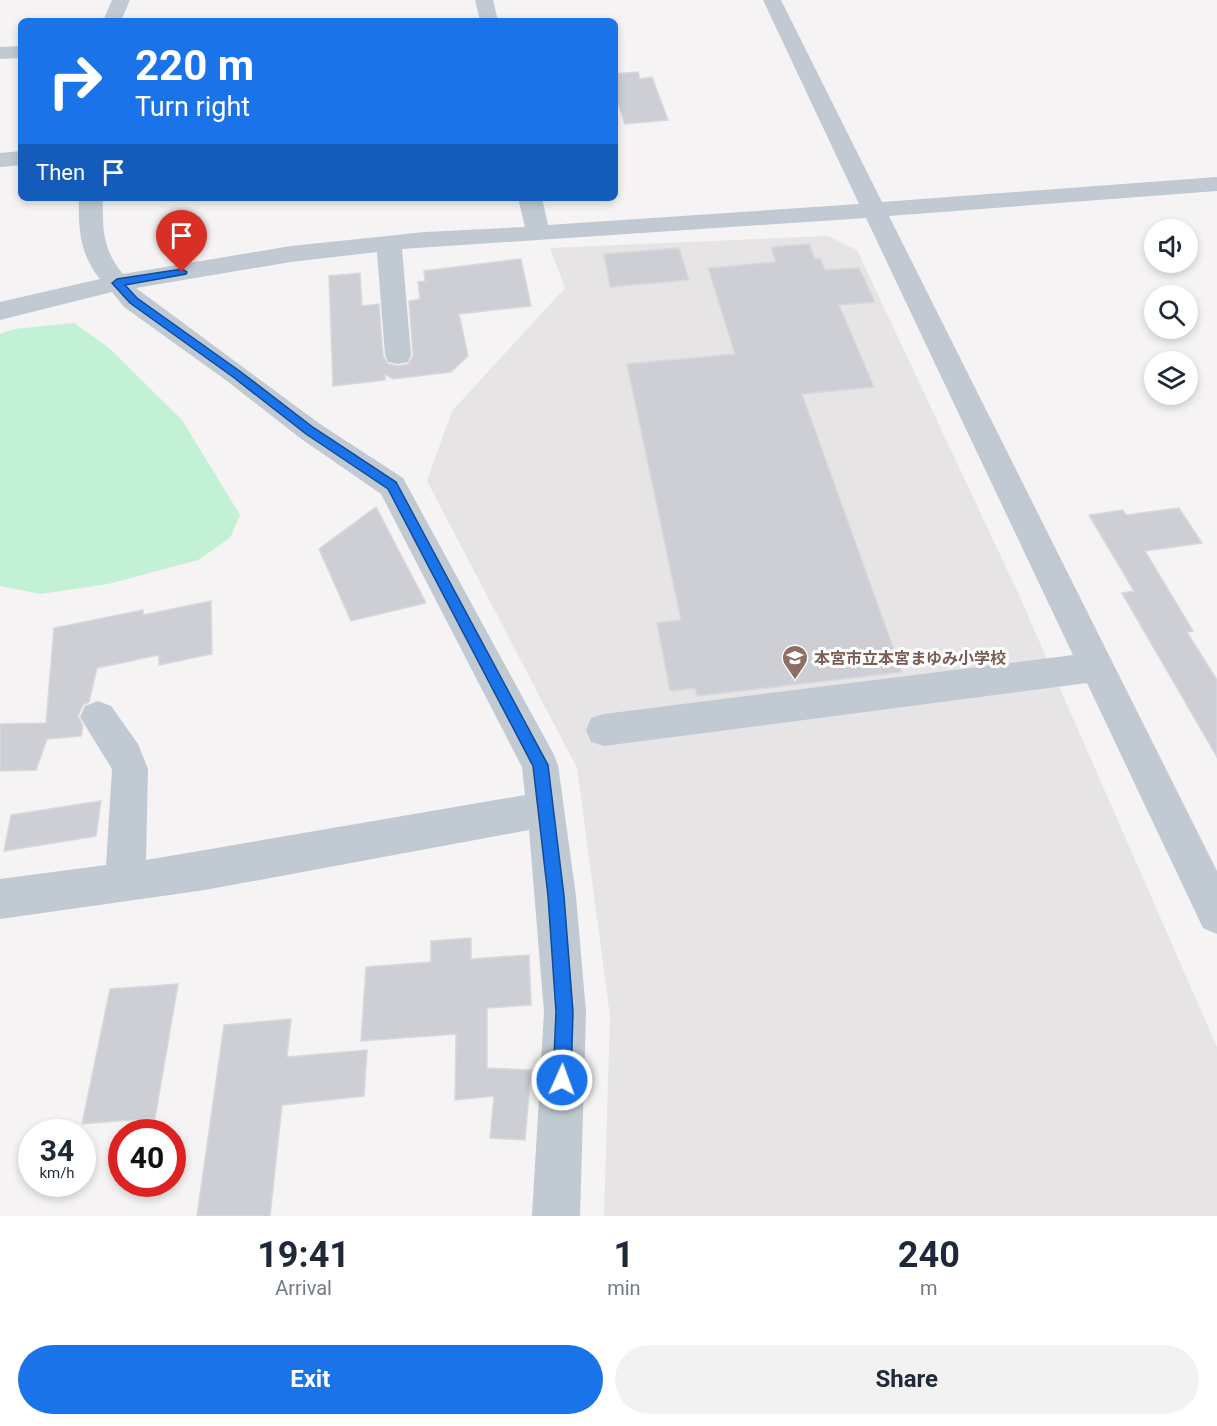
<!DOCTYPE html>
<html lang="en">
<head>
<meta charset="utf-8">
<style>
	:root { --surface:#fff; --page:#f2f2f3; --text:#1f2937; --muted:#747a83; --accent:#1a73e8 }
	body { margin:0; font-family:Roboto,"Noto Sans JP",sans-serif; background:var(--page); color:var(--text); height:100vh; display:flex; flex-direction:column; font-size:22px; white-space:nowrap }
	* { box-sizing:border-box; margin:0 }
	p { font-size:20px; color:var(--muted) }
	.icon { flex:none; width:33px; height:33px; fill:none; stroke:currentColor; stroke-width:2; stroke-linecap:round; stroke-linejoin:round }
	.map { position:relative; height:1216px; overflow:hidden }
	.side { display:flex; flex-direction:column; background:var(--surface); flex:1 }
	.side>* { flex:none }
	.top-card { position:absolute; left:18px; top:18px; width:600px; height:183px; border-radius:9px; box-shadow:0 3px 9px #0003; background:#1a73e8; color:#fff; overflow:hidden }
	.tools { position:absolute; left:1144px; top:219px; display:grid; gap:12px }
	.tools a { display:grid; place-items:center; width:54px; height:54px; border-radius:50%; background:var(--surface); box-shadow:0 3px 9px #0003; font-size:30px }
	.speed { position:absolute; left:18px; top:1119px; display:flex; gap:12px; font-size:30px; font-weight:700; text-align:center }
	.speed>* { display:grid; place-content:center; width:78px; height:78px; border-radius:50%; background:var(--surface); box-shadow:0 3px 9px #0003; line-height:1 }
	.speed small { font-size:15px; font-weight:400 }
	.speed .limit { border:9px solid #d22; background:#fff; color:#111 }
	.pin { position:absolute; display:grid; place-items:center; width:51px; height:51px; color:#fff; margin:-62px -26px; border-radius:50% 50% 50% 0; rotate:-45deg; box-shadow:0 0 6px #0007 }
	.pin .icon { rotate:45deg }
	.me { position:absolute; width:66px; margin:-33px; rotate:2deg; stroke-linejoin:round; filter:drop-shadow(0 0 4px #0008) }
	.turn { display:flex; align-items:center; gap:21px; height:126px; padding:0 18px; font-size:27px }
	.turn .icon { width:78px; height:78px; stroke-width:2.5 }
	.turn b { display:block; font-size:42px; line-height:51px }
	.then { display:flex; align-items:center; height:57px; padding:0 18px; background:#0003; gap:12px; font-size:22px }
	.eta { display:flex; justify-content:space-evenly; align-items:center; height:102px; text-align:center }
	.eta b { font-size:36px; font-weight:700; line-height:42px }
	.cta { display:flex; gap:12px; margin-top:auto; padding:12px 18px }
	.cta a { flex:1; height:69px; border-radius:36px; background:var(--accent); color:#fff; font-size:24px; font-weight:700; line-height:69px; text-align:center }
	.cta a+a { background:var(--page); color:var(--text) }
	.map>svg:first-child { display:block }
	.education { fill:#e6e4e5 }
	.green { fill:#c3f1d5 }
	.building { fill:#cdcfd5; stroke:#d7d9de; stroke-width:1.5 }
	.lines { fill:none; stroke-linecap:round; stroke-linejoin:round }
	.minor { fill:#c1cad2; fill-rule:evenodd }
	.route { fill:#1a73e8; stroke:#114b97; stroke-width:1.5 }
	.labels { text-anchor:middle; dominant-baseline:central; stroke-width:6; stroke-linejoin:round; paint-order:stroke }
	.education-label { font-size:16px; font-weight:bold; fill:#785e54; stroke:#fff; text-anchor:start }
</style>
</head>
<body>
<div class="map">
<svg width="1217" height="1216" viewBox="0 0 1217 1216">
	<rect width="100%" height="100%" fill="#f5f3f3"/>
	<path class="education" d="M 828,236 L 857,250 L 1019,595 L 1217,1047 L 1217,1216 L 604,1216 L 610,1016 L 577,768 L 427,481 L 452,411 L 565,288 L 550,248 Z"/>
	<path class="green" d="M 74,323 L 109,348 L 182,420 L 240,515 L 230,538 L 198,560 L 108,584 L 41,594 L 0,586 L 0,334 L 14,329 Z"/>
	<path class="building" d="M 638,72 L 640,79 L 652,77 L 668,120 L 625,124 L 615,94 L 615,74 Z
		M 809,244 L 815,259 L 820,258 L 825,270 L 859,268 L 875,302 L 839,305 L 874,387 L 802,394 L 902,672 L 697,696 L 695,688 L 670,691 L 657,623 L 681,620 L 627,364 L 735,354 L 708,268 L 776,262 L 771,247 Z
		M 679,248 L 689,280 L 610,287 L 604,254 Z
		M 521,259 L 531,306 L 459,314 L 468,356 L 451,372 L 393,379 L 385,374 L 385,380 L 333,386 L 329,276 L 360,273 L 362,306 L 379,304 L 383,356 L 388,364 L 398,366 L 408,364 L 413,356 L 409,301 L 420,299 L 418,282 L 425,281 L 424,271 Z
		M 376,507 L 426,603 L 351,621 L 319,549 Z
		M 1179,508 L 1202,543 L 1145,551 L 1193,631 L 1187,632 L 1217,680 L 1217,757 L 1122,593 L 1134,591 L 1089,515 L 1123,510 L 1126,515 Z
		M 211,601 L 212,654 L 159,665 L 159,655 L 97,668 L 89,702 L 83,705 L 78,716 L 83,726 L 81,736 L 47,739 L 36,770 L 0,771 L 0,724 L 46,723 L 54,628 L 143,610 L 143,615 Z
		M 101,801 L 96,836 L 4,851 L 11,815 Z
		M 471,938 L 471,959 L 529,955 L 531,1005 L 487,1008 L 487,1068 L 531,1070 L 525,1140 L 490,1138 L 494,1096 L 455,1100 L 456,1034 L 361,1041 L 366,967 L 431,962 L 431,941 Z
		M 178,984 L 155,1118 L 82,1124 L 110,989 Z
		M 291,1019 L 287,1057 L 367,1050 L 364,1096 L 282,1105 L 270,1216 L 197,1216 L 224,1025 Z"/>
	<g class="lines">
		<path class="minor" d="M 112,0 L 130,0 L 121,21 L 103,21 Z
			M 475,0 L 493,0 L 498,21 L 480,21 Z
			M 763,0 L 781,0 L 882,202 L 1217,177 L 1217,191 L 889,216 L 1217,871 L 1217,934 L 1203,928 L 1087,683 L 604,746 L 591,742 L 586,730 L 591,718 L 604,714 L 1073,655 L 866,218 L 402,249 L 411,355 L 408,362 L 398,364 L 388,362 L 385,355 L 377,252 L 291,262 L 136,288 L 320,424 L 403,478 L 553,753 L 558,765 L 576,896 L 586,1012 L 580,1216 L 532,1216 L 544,1012 L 529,830 L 205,890 L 0,919 L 0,879 L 106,865 L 112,769 L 80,717 L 85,706 L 98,701 L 111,706 L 138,744 L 148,769 L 146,860 L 525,795 L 522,767 L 381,494 L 300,438 L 227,381 L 124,307 L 112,292 L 0,320 L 0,302 L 100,279 C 80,255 78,228 79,198 L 103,198 C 102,227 103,251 123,274 L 291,246 L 425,232 L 525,227 L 518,198 L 542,198 L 548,225 L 859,204 Z
			M 21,46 L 21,58 L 0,59 L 0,47 Z
			M 21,151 L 21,165 L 0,167 L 0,153 Z"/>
	</g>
	<path class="route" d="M 182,269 L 187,272 L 186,274 L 125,285 L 137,298 L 241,372 L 314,428 L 396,482 L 548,765 L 564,896 L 573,1012 L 571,1080 L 568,1086 L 562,1089 L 555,1086 L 553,1080 L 556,1012 L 548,896 L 533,766 L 388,489 L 306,434 L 233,377 L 130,303 L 112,283 L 117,279 Z"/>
	<defs>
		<symbol id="school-pin" viewBox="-11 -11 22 30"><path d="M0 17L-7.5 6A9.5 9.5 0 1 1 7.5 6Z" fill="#8d6e63" stroke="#fff"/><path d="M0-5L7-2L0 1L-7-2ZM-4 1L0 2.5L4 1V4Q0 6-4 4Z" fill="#fff"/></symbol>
	</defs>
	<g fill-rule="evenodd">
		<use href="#school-pin" x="780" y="643" width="30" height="40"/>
	</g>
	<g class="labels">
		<g class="education-label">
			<text x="814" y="658">本宮市立本宮まゆみ小学校</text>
		</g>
	</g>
</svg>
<div class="tools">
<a><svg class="icon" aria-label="sound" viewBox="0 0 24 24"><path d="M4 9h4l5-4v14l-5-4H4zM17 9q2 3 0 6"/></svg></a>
<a><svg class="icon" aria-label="search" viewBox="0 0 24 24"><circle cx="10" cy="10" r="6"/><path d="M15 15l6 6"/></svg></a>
<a><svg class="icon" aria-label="layers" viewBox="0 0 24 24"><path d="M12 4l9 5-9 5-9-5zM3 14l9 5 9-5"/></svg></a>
</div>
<div class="speed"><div>34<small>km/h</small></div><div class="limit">40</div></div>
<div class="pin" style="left:182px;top:272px;background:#d93025"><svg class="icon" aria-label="arrive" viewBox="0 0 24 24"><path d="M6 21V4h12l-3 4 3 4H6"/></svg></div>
<svg class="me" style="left:562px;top:1080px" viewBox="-20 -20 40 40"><circle r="17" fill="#1a73e8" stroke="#fff" stroke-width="3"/><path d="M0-11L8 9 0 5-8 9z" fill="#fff"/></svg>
<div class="top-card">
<div class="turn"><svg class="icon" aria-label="right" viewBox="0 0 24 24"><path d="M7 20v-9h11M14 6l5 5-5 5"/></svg><div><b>220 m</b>Turn right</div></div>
<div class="then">Then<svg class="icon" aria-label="arrive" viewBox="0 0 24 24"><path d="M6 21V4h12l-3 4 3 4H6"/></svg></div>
</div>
</div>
<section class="side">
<div class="eta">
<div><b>19:41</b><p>Arrival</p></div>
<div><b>1</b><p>min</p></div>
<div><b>240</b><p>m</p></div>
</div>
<div class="cta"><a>Exit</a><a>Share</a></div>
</section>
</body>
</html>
